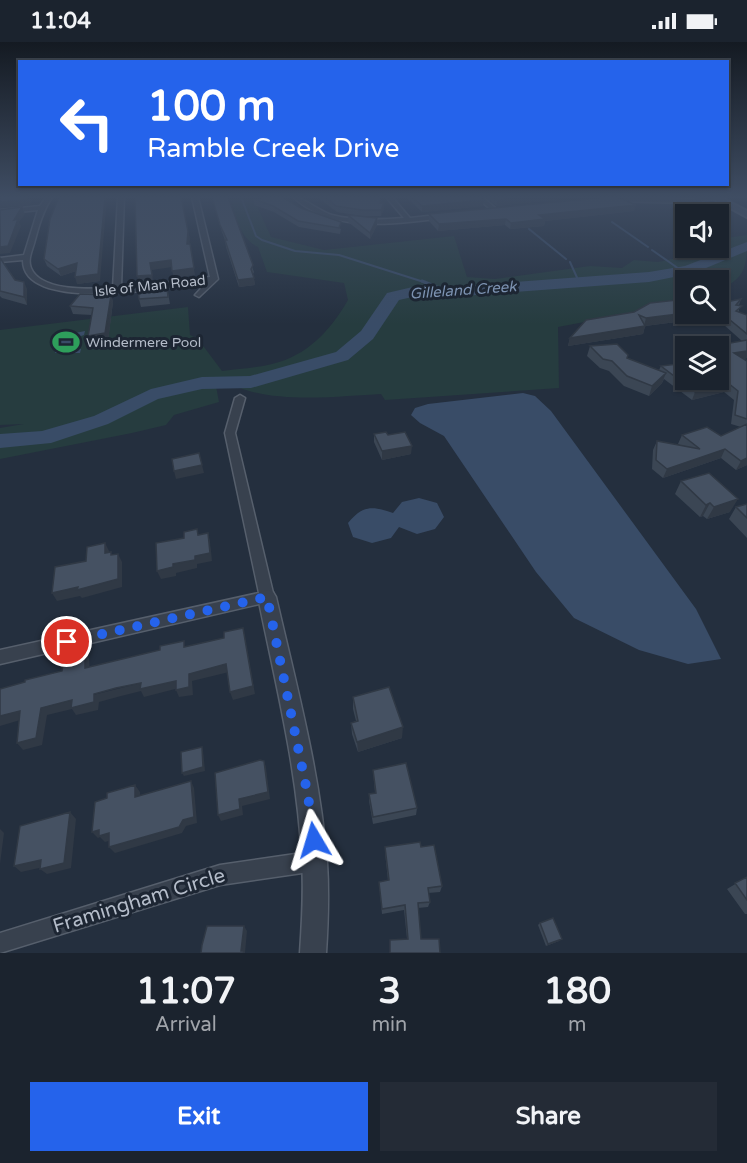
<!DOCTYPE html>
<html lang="en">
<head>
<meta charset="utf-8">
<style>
	:root { --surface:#1b232e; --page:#242b36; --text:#f1f3f6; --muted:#a0a4aa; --line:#39404a; --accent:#2563eb }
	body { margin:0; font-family:"Varela Round",sans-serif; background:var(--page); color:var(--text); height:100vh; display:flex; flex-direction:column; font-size:22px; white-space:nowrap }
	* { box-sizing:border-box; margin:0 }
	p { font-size:20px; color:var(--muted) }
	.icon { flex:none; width:33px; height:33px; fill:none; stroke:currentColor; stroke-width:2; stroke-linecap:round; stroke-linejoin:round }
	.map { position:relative; height:911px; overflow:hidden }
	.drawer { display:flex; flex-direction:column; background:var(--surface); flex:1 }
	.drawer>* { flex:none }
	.top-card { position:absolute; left:18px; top:18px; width:711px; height:126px; border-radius:0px; box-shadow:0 2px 4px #0004,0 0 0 2px var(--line); background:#2563eb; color:#fff; overflow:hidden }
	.controls { position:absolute; left:675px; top:162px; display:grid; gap:12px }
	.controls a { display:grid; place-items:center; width:54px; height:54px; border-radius:0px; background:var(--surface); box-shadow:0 2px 4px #0004,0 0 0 2px var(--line); font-size:30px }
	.pin { position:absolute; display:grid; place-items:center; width:51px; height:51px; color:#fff; margin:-26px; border:3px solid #fff; border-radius:50%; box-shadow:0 2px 6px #0007 }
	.me { position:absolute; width:66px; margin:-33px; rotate:353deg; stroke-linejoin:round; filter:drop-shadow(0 0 4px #0008) }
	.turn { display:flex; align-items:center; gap:21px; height:126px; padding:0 30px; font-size:27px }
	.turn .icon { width:78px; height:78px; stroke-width:2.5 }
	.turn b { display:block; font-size:42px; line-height:51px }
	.eta { display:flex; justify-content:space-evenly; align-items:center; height:102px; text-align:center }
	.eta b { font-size:36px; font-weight:700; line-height:42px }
	.primary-button { display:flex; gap:12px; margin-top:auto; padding:12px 30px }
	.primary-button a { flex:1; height:69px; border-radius:0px; background:var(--accent); color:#fff; font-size:24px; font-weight:700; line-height:69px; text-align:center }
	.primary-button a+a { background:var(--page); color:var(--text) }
	.status { display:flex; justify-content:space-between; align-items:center; height:42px; padding:0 30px; background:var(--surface); direction:ltr }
	.status svg { height:16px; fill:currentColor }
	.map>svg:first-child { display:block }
	.green { fill:#263c3f }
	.water { fill:#394c67 }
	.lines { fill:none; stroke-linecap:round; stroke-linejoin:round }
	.stream-far1 { stroke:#394c67; stroke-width:2 }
	.stream { stroke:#394c67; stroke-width:3 }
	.river { fill:#394c67; fill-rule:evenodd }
	.minor-casing { stroke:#565f6c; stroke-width:3 }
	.tertiary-casing { stroke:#565f6c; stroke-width:3 }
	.secondary-casing { stroke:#565f6c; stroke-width:4 }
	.minor { fill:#38414e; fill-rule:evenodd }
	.tertiary { fill:#38414e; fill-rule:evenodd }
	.secondary { fill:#465061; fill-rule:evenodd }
	.wall { fill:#3b4654 }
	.shaded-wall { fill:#303945 }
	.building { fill:#455162; stroke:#303945; stroke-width:1.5 }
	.route { stroke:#2563eb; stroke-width:10; stroke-dasharray:0 18 }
	.labels { text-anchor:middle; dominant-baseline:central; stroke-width:6; stroke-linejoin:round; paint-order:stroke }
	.far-street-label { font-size:14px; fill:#b4bcc9; stroke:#1d2633 }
	.far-poi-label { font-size:14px; fill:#b4bcc9; stroke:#1d2633; text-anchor:start }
	.far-water-label { font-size:15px; font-style:italic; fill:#7c92b1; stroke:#1d2633 }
	.near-street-label { font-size:20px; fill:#b4bcc9; stroke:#1d2633 }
</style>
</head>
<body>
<div class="status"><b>11:04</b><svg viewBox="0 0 49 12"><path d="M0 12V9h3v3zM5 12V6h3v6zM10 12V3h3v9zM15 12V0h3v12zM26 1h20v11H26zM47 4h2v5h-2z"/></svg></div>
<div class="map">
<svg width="747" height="911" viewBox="0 0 747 911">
	<rect width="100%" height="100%" fill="#242f3e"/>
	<path class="green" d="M 230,155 L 253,155 L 271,195 L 324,208 L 454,194 L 467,235 L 495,237 L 590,224 L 622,226 L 634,218 L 658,220 L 700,211 L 705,206 L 718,206 L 719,197 L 747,193 C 747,222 747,237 719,247 L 718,238 L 686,238 L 685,257 L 647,268 L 558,285 L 559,346 L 385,358 L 381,352 C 341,354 259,364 227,338 L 215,339 L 219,360 L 174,373 L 166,383 L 132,391 L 0,417 L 0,386 L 24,382 L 0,383 L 0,288 L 188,265 L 190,293 L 198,297 L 222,329 C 238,327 256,326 272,322 C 307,314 331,288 348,258 L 344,241 L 267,230 L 258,205 C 239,196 236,174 230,155 Z"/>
	<path class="water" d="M 85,289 L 84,293 L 75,296 L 72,304 L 81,307 L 80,311 L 55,311 L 60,294 Z
		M 523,351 L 535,354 L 551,369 L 696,567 L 721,617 L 688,622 L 639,608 L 574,576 L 536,530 L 444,394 L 420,381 L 411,373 L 415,366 L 428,362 Z
		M 419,456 L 437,461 L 444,475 L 435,487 L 417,492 L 399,485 L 391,496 L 372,501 L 353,495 L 348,481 C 363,463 372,464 393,471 L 402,460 Z"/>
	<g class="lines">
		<path class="stream-far1" d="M 241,155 L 256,194 L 262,198 L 295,209 L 339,213 L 427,241
			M 612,180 L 648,205
			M 529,187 L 566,217
			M 652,208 L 682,229
			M 570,220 L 579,240"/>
		<path class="stream" d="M 422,239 L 449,250"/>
		<path class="river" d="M 747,200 L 747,209 L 694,231 L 649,240 L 449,255 L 417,254 L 399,258 L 373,297 L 348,318 L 251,346 L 202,347 L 158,357 L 108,382 L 51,401 L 0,406 L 0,392 L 42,389 L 94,374 L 151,347 L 202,335 L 250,334 L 336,310 L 361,289 L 387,251 L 417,244 L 449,245 L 649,230 L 685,224 Z"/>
		<defs>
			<path id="minor" d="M 46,155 L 52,155 C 43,169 39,183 35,198 C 33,207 27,217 31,226 C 41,250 91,247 113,246 L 118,155 L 124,155 L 121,246 L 210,235 L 192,155 L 198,155 L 218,237 L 199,255 L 195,253 L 207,240 C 174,245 22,273 23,218 L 0,220 L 0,216 L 24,213 L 38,168 L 0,172 L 0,168 L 40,164 Z
				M 293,155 C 303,155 319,169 332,173 C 355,179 380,178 404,176 L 386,155 L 392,155 L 410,176 L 446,172 L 449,174 L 446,176 C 396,181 334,193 293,155 Z
				M 476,155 L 482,155 L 499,169 L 494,170 Z
				M 711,155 L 719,156 L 691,161 L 606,159 L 603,157 L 606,155 L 691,157 Z
				M 240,353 L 245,356 L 235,391 L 274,555 L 272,559 L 0,622 L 0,608 L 259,551 L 225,391 L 235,356 Z
				M 316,809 L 323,812 L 326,819 L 323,826 L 316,829 L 220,843 L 0,911 L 0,891 L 220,823 Z"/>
			<path id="tertiary" d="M 267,548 L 273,550 L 276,555 C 296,642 320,730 327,820 C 329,850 328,881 326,911 L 300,911 C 302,881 304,850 302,820 C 298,730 276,643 258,555 L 261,550 Z"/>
			<path id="secondary" d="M 710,155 L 720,155 L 747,169 L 747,175 Z"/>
		</defs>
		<use href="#minor" class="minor-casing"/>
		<use href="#tertiary" class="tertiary-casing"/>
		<use href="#secondary" class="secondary-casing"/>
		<use href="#minor" class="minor"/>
		<use href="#tertiary" class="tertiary"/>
		<use href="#secondary" class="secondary"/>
	</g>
	<path class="wall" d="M 59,155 L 100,239 L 77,242 L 76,229 L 61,234 L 47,224 L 44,217 Z
		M 212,155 L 228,155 L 254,230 L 253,232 L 255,243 L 239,245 L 226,205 L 225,198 L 222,190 Z
		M 262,155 L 282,155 L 301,166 L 341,187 L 340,192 L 299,185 L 274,170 L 254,163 L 254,157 Z
		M 317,155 L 380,155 L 381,156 L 381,161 L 384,167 L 381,174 L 362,174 L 337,170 Z
		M 406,155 L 480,155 L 483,164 L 422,170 Z
		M 485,155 L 579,155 L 497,164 Z
		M 634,169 L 545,179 L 544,184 L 510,187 L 505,183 L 438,189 L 429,179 L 429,172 Z
		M 348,173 L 377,183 L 370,197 L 348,180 Z
		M 0,216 L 15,238 L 27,247 L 27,263 L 2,256 L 0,254 Z
		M 167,245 L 170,262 L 141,265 L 139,257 L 154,246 Z
		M 111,253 L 113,260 L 108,299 L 91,301 L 88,294 L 92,273 L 73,272 L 70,264 Z
		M 741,257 L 739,263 L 739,270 L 747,273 L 747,316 L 744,317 L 747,319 L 747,423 L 736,428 L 721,416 L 663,436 L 652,427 L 653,408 L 657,399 L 680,403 L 678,402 L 682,393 L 721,394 L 741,385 L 731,382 L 734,358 L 724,350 L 692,358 L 664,337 L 662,341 L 649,354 L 624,344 L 609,329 L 600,326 L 587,314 L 590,304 L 628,313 L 627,316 L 659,328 L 661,324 L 718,338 L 718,304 L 694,304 L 714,304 L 742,299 L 715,275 L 645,284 L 643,292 L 568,304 L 570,296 L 634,270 L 718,272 L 718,258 L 726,260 Z
		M 374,392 L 388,393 L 411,412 L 382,418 L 374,400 Z
		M 681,439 L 730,470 L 707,477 L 703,474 L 700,475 L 675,452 Z
		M 747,462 L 747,496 L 729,477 L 736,465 Z
		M 353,655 L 402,696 L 358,710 L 352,692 L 351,681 L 356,679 L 353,667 Z
		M 373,728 L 417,766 L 416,773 L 373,782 L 369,759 L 369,752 L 375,751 Z
		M 385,805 L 421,805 L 442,844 L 440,850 L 428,851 L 430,860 L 428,865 L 418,866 L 421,897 L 440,911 L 390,911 L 390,898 L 407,897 L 404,868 L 382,872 L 379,840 L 388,839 L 385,810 Z
		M 747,835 L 747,872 L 745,872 L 727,847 Z
		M 540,881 L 559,899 L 546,904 L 538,883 Z"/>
	<path class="shaded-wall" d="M 29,155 L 37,155 L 35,155 L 30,163 L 0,166 L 0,160 Z
		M 105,155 L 107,155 L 100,239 L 77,242 L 75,235 Z
		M 524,155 L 579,155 L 497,164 L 497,158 Z
		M 484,158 L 483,164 L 422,170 L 422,164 Z
		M 384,161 L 384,167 L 381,174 L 381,168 Z
		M 636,163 L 634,169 L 545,179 L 544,184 L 510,187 L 511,181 L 539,173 Z
		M 22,165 L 25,172 L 19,180 L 21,184 L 10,211 L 0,212 L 0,205 L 14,178 Z
		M 377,176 L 377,183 L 370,197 L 370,191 Z
		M 506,177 L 505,183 L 438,189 L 439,182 Z
		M 188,189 L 190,196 L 189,209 L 187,202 Z
		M 190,202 L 195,233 L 174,236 L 172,229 Z
		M 171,218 L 172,225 L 152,228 L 153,240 L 139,241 L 137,234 L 150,221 Z
		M 77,221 L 79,228 L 61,234 L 58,227 Z
		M 254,236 L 255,243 L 239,245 L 238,238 Z
		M 24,240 L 27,247 L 27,263 L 24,255 Z
		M 111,253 L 113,260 L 108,299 L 91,301 L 88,294 Z
		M 686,271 L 717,272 L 715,275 L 645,284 L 643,292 L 568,304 L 570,296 L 644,284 L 646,276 Z
		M 747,309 L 747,316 L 730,319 L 734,311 Z
		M 666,331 L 662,341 L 649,354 L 652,344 Z
		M 728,341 L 724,350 L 692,358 L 695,350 Z
		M 412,404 L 411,412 L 382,418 L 382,409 Z
		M 725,407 L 721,416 L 663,436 L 667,427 Z
		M 199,411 L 204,431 L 176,437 L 174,429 Z
		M 747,416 L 747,423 L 736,428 L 741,419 Z
		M 738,457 L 730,470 L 707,477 L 714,465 Z
		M 710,461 L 703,474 L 700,475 L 706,463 Z
		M 208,491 L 210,500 L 212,519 L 197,522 L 197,526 L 176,531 L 176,534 L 161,537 L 157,529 L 195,514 Z
		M 105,501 L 109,509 L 109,519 L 105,511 Z
		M 118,512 L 122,520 L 122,545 L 82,556 L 80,554 L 57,559 L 52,551 Z
		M 243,586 L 255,652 L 233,658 L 230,650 Z
		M 85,608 L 89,616 L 90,634 L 85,626 Z
		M 226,622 L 229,630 L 192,639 L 193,653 L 179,655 L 176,648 L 189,632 Z
		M 176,639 L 179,646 L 144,655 L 141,649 L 121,654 L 99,660 L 98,668 L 76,673 L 72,667 L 47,673 L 42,703 L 23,708 L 17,701 L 41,666 L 141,641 Z
		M 20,669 L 27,676 L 0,684 L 0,674 Z
		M 403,685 L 402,696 L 358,710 L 357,700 Z
		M 202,705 L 203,708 L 205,729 L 184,734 L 182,731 Z
		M 264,719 L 266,726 L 270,757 L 242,764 L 243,773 L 221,779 L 218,773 L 239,757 Z
		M 191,739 L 194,746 L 197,781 L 186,784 L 182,791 L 115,811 L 109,805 Z
		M 135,743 L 140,750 L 140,762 L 135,755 Z
		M 70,770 L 76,777 L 71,826 L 47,832 L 40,827 Z
		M 0,787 L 4,791 L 0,822 Z
		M 99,788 L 109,791 L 115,797 L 105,800 L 100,795 L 98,796 L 92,790 Z
		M 41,818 L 48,824 L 21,830 L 14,824 Z
		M 244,884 L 247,889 L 245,911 L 242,911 L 241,909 Z
		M 562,897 L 559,899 L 546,904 L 548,902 Z"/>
	<path class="building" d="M 0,155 L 29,155 L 28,157 L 0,160 Z
		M 59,155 L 105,155 L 98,232 L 75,235 L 77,221 L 58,227 L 44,217 L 50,177 Z
		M 135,155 L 181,155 L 188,189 L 187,202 L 190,202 L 194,226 L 172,229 L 171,218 L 150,221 L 152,233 L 137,234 Z
		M 212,155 L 228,155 L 253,223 L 251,227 L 254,236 L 238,238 L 225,198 L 227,198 L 220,183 Z
		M 266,155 L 282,155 L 301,166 L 341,180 L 339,186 L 298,179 L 273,164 L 254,157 Z
		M 325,155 L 380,155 L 381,156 L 380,161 L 384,161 L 381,168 L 362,168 L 336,164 Z
		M 412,155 L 480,155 L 484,158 L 422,164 Z
		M 494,155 L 524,155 L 497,158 Z
		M 610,155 L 617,155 L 636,163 L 539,173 L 545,177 L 511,181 L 506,177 L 439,182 L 429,172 Z
		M 22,165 L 14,178 L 18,177 L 8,204 L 0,205 L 0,168 Z
		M 348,173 L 377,176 L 370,191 Z
		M 0,216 L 15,238 L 24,240 L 24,255 L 0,249 Z
		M 153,243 L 153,246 L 167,245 L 168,255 L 139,257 L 138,244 Z
		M 80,252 L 111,253 L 105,291 L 88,294 L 93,266 L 70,264 Z
		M 686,257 L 686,271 L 646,276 L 639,273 L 645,284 L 570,296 L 586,278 L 634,270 L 650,261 Z
		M 741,257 L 736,263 L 742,264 L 736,269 L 747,273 L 747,292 L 718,268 L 718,258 L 726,260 Z
		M 747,298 L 747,309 L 734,311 L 747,319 L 747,377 L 735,373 L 738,349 L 728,341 L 695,350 L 661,324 L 686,321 L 686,338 L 718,338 L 718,304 L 695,304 L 714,304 Z
		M 617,302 L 628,313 L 627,316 L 666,331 L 652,344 L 627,334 L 612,319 L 603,317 L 590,304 Z
		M 747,382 L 747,416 L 741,419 L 725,407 L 667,427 L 656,418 L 657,399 L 700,407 L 682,393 L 707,385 L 721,394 Z
		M 386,390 L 388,393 L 405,390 L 412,404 L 382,409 L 374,392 Z
		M 199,411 L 202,423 L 174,429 L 172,417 Z
		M 709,431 L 738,457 L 714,465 L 710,461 L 706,463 L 681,439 Z
		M 747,462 L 747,476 L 736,465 Z
		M 197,487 L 198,493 L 208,491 L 210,511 L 195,514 L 195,518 L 173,522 L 173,525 L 157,529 L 156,501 L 184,496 L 184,490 Z
		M 105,501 L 105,511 L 111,510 L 111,513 L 118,512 L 118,537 L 77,548 L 78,545 L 52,551 L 55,525 L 86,519 L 87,505 Z
		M 243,586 L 253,644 L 230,650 L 226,622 L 189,632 L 189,645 L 176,648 L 176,639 L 140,647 L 141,641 L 116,646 L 94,652 L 94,660 L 71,666 L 72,658 L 41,666 L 36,696 L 17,701 L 20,669 L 0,674 L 0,647 L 25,640 L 25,638 L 62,629 L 63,623 L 68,621 L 69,612 L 85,608 L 85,626 L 160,608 L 160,604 L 184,599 L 184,605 L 224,596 L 224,590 Z
		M 389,645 L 403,685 L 357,700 L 351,681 L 358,679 L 353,655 Z
		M 202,705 L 203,725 L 182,731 L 181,710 Z
		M 260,718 L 264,719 L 268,750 L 239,757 L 240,767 L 218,773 L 215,731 Z
		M 406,721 L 417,766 L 373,775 L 369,752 L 376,751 L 373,728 Z
		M 191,739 L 194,775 L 183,778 L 179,785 L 109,805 L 109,791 L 99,794 L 99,788 L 92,790 L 95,760 L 107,756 L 107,751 L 135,743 L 135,755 Z
		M 70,770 L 64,821 L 40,827 L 41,818 L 14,824 L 20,784 Z
		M 420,800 L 421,805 L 434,803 L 442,844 L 428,846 L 430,860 L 418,861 L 421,897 L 439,897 L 440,911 L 390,911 L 390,898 L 408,897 L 405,863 L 382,867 L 379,840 L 389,838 L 385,805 Z
		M 747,835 L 747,858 L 735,841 Z
		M 553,876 L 562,897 L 548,902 L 540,881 Z
		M 207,884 L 244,884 L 241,909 L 244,909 L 243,911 L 201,911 L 202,903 Z"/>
	<linearGradient id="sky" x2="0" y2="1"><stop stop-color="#141a22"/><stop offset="0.55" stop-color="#3f4d63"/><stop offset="1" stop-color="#3f4d63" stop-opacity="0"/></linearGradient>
	<rect width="747" height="282" fill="url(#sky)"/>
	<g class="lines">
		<path class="route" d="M 67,600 L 267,555 L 308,754 L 314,798"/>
	</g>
	<defs>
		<symbol id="stadium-bare" viewBox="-9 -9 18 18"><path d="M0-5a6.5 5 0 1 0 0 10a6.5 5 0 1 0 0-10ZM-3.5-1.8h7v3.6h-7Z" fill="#2e9e5b" stroke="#1d2633" stroke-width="2.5" paint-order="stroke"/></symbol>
	</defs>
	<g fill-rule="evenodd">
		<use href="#stadium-bare" x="47" y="281" width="38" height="38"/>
	</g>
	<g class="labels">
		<g class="far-street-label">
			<text transform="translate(150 244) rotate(-6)">Isle of Man Road</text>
		</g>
		<g class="far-poi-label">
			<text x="86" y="300">Windermere Pool</text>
		</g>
		<g class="far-water-label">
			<text transform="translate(463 248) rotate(-4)">Gilleland Creek</text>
		</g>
		<g class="near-street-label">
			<text transform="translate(139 859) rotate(-17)">Framingham Circle</text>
		</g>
	</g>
</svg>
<div class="controls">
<a><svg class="icon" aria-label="sound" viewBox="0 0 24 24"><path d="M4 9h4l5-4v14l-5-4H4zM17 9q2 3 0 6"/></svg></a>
<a><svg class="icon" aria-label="search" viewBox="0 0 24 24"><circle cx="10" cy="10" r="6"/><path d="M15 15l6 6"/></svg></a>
<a><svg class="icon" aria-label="layers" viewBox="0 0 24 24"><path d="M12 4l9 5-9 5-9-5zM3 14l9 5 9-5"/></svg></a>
</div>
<div class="pin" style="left:67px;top:600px;background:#d93025"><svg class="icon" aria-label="arrive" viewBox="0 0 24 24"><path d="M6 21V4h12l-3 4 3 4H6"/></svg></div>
<svg class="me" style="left:314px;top:798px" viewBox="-20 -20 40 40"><path d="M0-17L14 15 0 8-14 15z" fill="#2563eb" stroke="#fff" stroke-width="4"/></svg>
<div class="top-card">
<div class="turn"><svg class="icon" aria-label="left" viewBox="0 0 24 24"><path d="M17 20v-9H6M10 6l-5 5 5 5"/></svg><div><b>100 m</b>Ramble Creek Drive</div></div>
</div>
</div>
<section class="drawer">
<div class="eta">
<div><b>11:07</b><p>Arrival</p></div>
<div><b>3</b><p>min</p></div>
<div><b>180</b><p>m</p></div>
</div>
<div class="primary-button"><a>Exit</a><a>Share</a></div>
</section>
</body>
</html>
